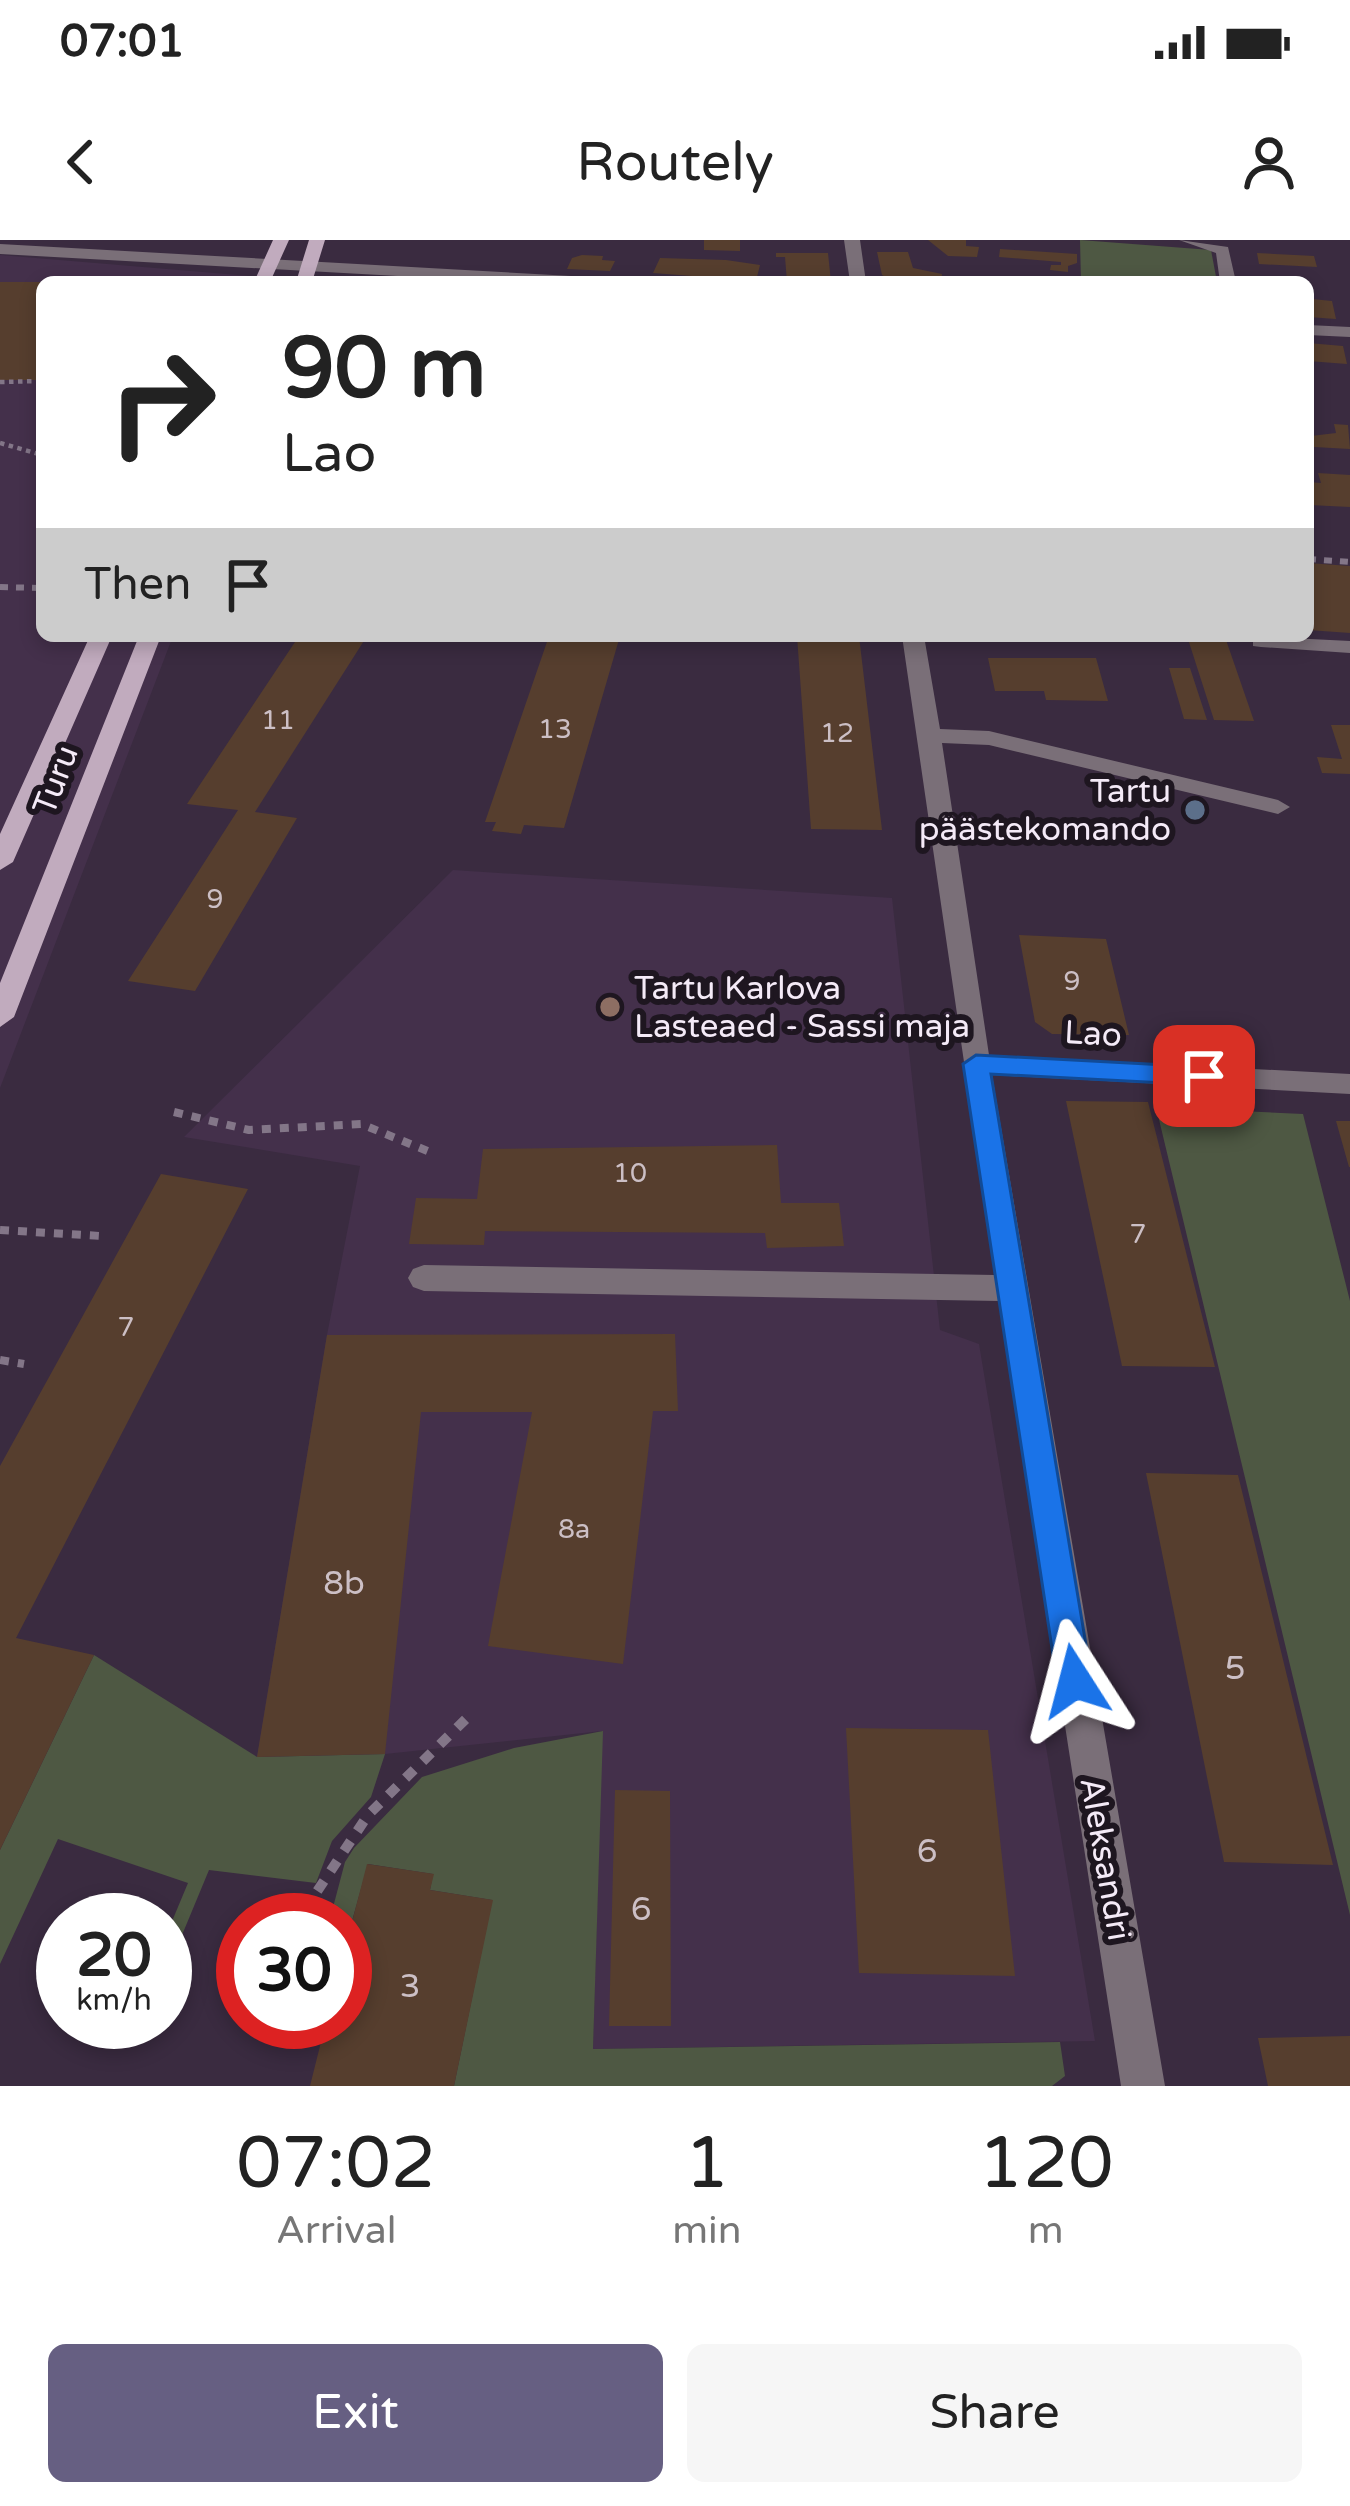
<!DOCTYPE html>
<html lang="en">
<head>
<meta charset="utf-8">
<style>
	:root { --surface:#fff; --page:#f6f6f6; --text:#222; --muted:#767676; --accent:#665f82 }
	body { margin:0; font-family:"Varela Round",sans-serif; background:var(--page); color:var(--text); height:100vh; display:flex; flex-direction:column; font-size:45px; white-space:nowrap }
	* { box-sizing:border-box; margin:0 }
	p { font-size:39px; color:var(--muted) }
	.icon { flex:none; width:66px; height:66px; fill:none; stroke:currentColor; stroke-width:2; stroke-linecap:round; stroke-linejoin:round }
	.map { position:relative; height:1846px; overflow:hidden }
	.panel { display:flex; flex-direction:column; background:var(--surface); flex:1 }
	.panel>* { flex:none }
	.top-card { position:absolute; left:36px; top:36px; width:1278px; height:366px; border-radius:18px; box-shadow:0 6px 18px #0003; background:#fff; color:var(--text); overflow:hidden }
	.speed { position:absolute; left:36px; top:1653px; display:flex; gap:24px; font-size:60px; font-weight:700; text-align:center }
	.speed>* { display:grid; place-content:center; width:156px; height:156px; border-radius:50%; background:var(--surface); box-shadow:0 6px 18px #0003; line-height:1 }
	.speed small { font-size:30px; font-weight:400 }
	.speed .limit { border:18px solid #d22; background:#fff; color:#111 }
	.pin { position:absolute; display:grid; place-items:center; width:102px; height:102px; color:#fff; margin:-51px; border-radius:24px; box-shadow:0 6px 18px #0006 }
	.me { position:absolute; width:132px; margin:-66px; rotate:351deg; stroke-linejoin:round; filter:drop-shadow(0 0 9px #0008) }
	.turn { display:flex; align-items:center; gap:42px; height:252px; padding:0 48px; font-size:54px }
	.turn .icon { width:156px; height:156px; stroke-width:2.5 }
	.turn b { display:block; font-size:84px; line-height:102px }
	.then { display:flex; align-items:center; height:114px; padding:0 48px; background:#0003; gap:24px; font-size:45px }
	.eta { display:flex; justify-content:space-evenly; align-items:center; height:204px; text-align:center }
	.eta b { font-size:72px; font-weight:600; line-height:84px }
	.cta { display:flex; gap:24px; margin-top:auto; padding:24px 48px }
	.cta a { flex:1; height:138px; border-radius:18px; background:var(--accent); color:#fff; font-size:48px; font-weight:600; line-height:138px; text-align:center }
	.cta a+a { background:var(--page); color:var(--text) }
	.status { display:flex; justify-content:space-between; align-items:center; height:84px; padding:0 60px; background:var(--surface); direction:ltr }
	.status svg { height:33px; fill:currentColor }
	header { display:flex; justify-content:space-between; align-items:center; height:156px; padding:0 48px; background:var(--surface); font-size:54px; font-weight:600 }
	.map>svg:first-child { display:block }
	.built { fill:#44304b }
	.green { fill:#4e5843 }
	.building { fill:#563e2e }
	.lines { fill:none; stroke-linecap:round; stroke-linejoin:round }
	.path-far3 { stroke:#837688; stroke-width:4.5; stroke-dasharray:4.5 4.5; stroke-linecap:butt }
	.path-far2 { stroke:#837688; stroke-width:6; stroke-dasharray:8 8; stroke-linecap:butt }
	.path-far1 { stroke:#837688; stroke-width:8; stroke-dasharray:9 9; stroke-linecap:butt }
	.path { stroke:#837688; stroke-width:10; stroke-dasharray:12 12; stroke-linecap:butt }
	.minor { fill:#7a6f78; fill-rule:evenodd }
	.major { fill:#c1abbe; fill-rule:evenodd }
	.route { fill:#1a73e8; stroke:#114b97; stroke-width:3 }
	.service-dot { fill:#5c6f8a; stroke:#1e1620; stroke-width:4.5 }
	.education-dot { fill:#8d6e63; stroke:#1e1620; stroke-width:4.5 }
	.labels { text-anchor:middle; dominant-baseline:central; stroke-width:12; stroke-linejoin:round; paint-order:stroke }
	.number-label { font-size:27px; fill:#ccbfc5 }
	.street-label { font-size:33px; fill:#f4eaf7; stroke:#1e1620 }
	.poi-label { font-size:33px; fill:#f4eaf7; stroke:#1e1620; text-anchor:end }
	.near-number-label { font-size:33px; fill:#ccbfc5 }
</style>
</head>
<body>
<div class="status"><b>07:01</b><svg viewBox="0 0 49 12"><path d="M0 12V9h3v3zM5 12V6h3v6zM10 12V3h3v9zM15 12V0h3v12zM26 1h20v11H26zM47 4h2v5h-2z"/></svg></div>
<header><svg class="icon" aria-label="back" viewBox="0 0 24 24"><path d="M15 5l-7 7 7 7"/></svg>Routely<svg class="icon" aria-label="person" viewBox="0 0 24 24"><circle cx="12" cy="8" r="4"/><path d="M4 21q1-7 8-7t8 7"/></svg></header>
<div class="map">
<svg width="1350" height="1846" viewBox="0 0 1350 1846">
	<rect width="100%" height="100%" fill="#3a2b40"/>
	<path class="built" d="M 0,15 L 320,42 L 42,42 L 42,396 L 173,396 L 0,848 Z
		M 453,630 L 892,658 L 940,1090 L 979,1104 L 1095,1801 L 593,1809 L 602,1491 L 385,1514 L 257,1517 L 327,1095 L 360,926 L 184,897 Z"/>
	<path class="green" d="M 1080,0 L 1211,10 L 1217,42 L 1081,42 Z
		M 1156,867 L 1303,874 L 1350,1061 L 1350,1675 Z
		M 94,1415 L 257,1517 L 385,1514 L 371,1557 L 332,1601 L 316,1643 L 209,1630 L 165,1736 L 165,1698 L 188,1643 L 58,1599 L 0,1724 L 0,1610 Z
		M 603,1491 L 593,1809 L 1060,1802 L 1065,1836 L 1052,1846 L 454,1846 L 492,1660 L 430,1650 L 433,1634 L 368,1624 L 352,1681 L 331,1675 L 345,1622 L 354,1608 L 422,1537 L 514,1508 Z"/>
	<path class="building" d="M 704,0 L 740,0 L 740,11 L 704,10 Z
		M 928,0 L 966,0 L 966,6 L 979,7 L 977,17 L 948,16 Z
		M 1000,9 L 1077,14 L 1077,23 L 1068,26 L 1068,32 L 1050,30 L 1051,25 L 1061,25 L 1061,22 L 999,17 Z
		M 877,12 L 908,12 L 913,28 L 942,34 L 941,42 L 889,39 L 882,35 Z
		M 776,13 L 828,13 L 831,42 L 787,42 L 785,17 L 776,17 Z
		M 1257,13 L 1314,16 L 1317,27 L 1259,24 Z
		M 582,15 L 603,16 L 602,20 L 615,21 L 610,31 L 567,29 L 572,18 Z
		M 660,18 L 726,20 L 760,25 L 756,41 L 653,33 Z
		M 0,42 L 42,42 L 42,140 L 0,140 Z
		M 1312,59 L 1332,61 L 1336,79 L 1308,77 Z
		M 1308,103 L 1343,106 L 1347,124 L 1308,121 Z
		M 1334,184 L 1348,185 L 1350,209 L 1314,207 L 1311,196 L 1336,193 Z
		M 1318,233 L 1350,235 L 1350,267 L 1309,265 L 1308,242 L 1321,243 Z
		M 1308,323 L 1350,326 L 1350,393 L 1308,390 Z
		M 299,396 L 367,396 L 255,572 L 297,578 L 195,751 L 128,741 L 238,570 L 187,564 Z
		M 549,396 L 620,396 L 564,588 L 524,585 L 521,594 L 492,591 L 496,582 L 485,582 Z
		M 797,396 L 859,396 L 882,590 L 811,589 Z
		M 1187,396 L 1225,397 L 1254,481 L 1214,480 Z
		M 988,418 L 1096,418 L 1108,461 L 1046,460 L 1044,451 L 995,451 Z
		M 1169,428 L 1190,428 L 1207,480 L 1184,479 Z
		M 1331,485 L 1350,485 L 1350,534 L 1322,533 L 1317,517 L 1342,519 Z
		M 1019,695 L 1106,699 L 1129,795 L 1052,794 L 1035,782 Z
		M 1066,861 L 1148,862 L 1215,1127 L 1122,1126 Z
		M 1336,881 L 1350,881 L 1350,927 L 1349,927 Z
		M 777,905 L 781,963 L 839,963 L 844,1006 L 767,1008 L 765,993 L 485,991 L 484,1005 L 409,1004 L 416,958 L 477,959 L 483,909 Z
		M 161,934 L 248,949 L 16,1398 L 94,1415 L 0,1610 L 0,1226 Z
		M 675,1094 L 678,1171 L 653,1171 L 623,1424 L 488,1406 L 532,1172 L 421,1172 L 385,1514 L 257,1517 L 327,1095 Z
		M 1146,1233 L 1238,1235 L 1333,1625 L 1224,1622 Z
		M 846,1488 L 988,1490 L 1015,1736 L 859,1733 Z
		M 615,1550 L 670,1551 L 671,1786 L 609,1786 Z
		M 367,1624 L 434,1634 L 430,1650 L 493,1660 L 454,1846 L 310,1846 L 326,1782 L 345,1782 L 345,1709 Z
		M 1350,1796 L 1350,1846 L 1268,1846 L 1258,1798 Z"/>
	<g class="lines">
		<path class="path-far3" d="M 0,142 L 42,141
			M 0,203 L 42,215"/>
		<path class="path-far2" d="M 1308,319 L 1350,322
			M 0,347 L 42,348"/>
		<path class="path-far1" d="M 174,872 L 249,890 L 361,884 L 430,912
			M 0,990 L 101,996
			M 0,1120 L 24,1124"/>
		<path class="path" d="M 304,1671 L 368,1575 L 473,1472"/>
		<path class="minor" d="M 844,0 L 860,0 L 866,42 L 850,42 Z
			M 1179,0 L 1228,7 L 1236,42 L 1220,42 L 1216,13 Z
			M 0,4 L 589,37 L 597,42 L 505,42 L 0,14 Z
			M 1308,85 L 1350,87 L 1350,97 L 1308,95 Z
			M 902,396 L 924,396 L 940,489 L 989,491 L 1278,560 L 1290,567 L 1278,574 L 989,505 L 942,503 L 989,815 L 1350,834 L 1350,854 L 992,835 L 1165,1846 L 1121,1846 L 999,1061 L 424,1051 L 413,1047 L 408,1038 L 413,1029 L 424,1025 L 995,1035 Z
			M 1253,396 L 1350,401 L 1350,413 L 1261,407 L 1253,406 Z"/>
		<path class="major" d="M 273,0 L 289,0 L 270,42 L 254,42 Z
			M 309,0 L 325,0 L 312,42 L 296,42 Z
			M 90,396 L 112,396 L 13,622 L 0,630 L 0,594 Z
			M 139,396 L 161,396 L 14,777 L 0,787 L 0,743 Z"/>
	</g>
	<path class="route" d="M 976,815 L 1204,827 L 1217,836 L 1204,845 L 991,834 L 1092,1441 L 1087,1453 L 1075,1458 L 1062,1453 L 1057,1441 L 963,824 Z"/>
	<circle class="service-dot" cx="1195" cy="570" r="12"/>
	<circle class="education-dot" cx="610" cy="767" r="12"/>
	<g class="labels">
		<g class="number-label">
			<text x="278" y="480">11</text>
			<text x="555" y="489">13</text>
			<text x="837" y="493">12</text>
			<text x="215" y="659">9</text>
			<text x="1072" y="741">9</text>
			<text x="630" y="933">10</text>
			<text x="1138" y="994">7</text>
			<text x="126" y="1087">7</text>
			<text x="574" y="1289">8a</text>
		</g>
		<g class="street-label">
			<text transform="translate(56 540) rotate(-69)">Turu</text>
			<text transform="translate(1093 794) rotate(3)">Lao</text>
			<text transform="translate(1105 1619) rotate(80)">Aleksandri</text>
		</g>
		<g class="poi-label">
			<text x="1171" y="551">Tartu<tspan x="1171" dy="38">päästekomando</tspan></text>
			<text x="634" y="748" text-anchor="start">Tartu Karlova<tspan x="634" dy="38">Lasteaed - Sassi maja</tspan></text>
		</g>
		<g class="near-number-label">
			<text x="344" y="1343">8b</text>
			<text x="1235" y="1428">5</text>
			<text x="927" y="1611">6</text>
			<text x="641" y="1669">6</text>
			<text x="410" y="1746">3</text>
		</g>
	</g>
</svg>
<div class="speed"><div>20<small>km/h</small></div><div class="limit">30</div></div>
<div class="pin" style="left:1204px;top:836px;background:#d93025"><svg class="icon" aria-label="arrive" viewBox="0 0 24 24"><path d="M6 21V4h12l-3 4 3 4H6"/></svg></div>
<svg class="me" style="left:1075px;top:1441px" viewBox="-20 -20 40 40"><path d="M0-17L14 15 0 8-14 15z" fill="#1a73e8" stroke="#fff" stroke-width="4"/></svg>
<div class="top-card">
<div class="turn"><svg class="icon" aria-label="right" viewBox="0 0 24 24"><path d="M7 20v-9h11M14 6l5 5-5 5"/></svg><div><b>90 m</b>Lao</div></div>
<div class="then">Then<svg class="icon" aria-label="arrive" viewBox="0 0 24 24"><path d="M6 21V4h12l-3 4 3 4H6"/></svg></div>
</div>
</div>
<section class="panel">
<div class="eta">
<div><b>07:02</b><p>Arrival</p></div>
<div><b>1</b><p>min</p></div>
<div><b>120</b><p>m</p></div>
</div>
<div class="cta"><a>Exit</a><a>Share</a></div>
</section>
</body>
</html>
